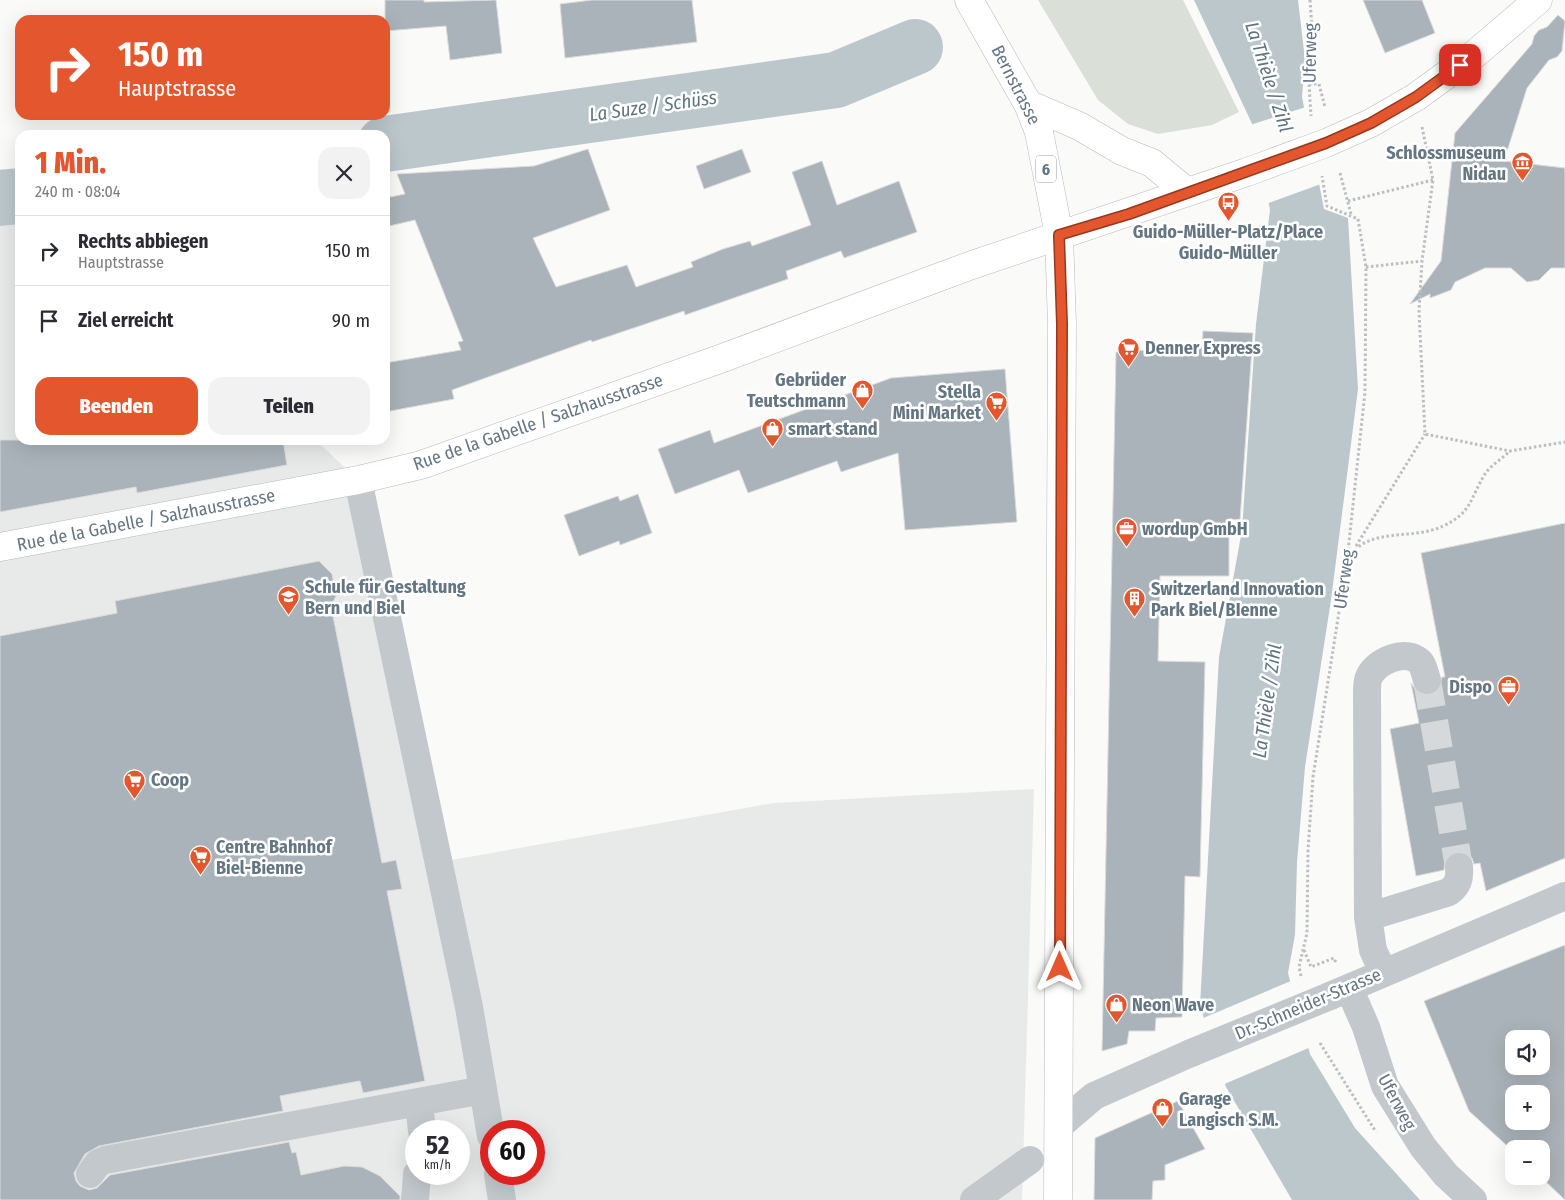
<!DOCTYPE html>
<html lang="de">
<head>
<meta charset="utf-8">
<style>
	:root { --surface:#fff; --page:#f2f2f3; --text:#2b2b33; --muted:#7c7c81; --line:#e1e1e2; --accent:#e4572e }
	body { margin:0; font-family:"Fira Sans Condensed",sans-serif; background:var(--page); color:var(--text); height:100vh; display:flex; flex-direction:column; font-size:19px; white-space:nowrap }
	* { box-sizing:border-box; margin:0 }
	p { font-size:16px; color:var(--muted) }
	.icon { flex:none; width:28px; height:28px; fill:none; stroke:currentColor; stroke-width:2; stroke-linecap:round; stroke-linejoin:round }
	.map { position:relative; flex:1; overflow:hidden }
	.drawer { position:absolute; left:15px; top:130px; width:375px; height:315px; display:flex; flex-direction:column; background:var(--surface); border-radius:15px; box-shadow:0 5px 20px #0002 }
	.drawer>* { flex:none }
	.banner { position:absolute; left:15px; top:15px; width:375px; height:105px; border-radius:15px; box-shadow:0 5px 20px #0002; background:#e4572e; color:#fff; overflow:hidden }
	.tools { position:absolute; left:1505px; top:1030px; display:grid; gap:10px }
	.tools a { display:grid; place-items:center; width:45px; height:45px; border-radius:10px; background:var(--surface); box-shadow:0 5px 20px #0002; font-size:25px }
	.speed { position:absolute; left:405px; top:1120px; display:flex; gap:10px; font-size:25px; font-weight:700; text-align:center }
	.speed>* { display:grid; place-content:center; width:65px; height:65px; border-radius:50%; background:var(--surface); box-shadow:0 5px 20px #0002; line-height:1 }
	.speed small { font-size:12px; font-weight:400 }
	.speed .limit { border:8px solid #d22; background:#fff; color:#111 }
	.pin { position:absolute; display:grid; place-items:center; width:42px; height:42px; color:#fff; margin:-21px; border-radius:10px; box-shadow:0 2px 8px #0006 }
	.me { position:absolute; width:55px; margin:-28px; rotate:0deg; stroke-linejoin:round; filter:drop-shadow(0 0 4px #0008) }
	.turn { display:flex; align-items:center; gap:18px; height:105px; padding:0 20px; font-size:22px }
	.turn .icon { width:65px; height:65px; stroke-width:2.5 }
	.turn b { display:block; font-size:35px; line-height:42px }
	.round { display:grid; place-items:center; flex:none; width:52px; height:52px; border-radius:15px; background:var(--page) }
	.head { display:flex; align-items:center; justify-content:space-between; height:85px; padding:0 20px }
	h1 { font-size:30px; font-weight:800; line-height:38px; color:var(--accent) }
	.cta { display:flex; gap:10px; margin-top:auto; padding:10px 20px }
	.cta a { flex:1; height:58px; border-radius:15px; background:var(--accent); color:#fff; font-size:20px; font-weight:800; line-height:58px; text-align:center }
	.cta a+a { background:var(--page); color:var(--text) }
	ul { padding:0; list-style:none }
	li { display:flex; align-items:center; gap:15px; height:70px; padding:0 20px; border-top:1px solid var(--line) }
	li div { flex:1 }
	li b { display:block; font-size:19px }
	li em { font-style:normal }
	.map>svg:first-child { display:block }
	.built { fill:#e8e9e9; fill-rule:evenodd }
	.green { fill:#dadfd7 }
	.water { fill:#bbc7cb }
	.pier { fill:#fafaf8 }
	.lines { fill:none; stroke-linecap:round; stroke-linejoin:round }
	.river { stroke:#bbc7cb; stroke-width:56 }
	.building { fill:#aab3b9; stroke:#dcdcda; fill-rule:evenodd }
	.minor-tunnel { stroke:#d5d9db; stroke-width:28; stroke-dasharray:28 14; stroke-linecap:butt }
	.major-casing { stroke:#b5babe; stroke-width:29 }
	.path { stroke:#bbbfc2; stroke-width:3; stroke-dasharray:2.5 2.5; stroke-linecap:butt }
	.minor { stroke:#c3c8cc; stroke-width:28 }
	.major { stroke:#fff; stroke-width:28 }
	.minor-bridge { stroke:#c3c8cc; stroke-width:28 }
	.route-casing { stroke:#94391e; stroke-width:12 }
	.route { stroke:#e4572e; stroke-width:9 }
	.labels { text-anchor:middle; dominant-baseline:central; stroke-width:5; stroke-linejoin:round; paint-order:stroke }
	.shield { fill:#fff; stroke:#939fa8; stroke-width:1 }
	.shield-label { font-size:16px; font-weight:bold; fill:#657683 }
	.street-label { font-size:18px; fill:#657683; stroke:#fff }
	.poi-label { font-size:18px; font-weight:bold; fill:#657683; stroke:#fff; text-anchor:start }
	.water-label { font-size:19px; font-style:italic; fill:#60757c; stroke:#fff }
</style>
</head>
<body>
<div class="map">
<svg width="1565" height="1200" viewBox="0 0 1565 1200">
	<rect width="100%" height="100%" fill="#fafaf8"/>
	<path class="built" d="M 20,209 L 20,440 L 320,440 L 321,445 L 358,480 L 440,862 L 774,803 L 1034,789 L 1022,1200 L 0,1200 L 0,212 ZM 416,1131 L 459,1131 L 459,1174 L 416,1174 ZM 491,1131 L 534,1131 L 534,1174 L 491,1174 Z"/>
	<path class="green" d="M 1038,0 L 1183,0 L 1239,112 L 1212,125 L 1158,134 L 1128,124 L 1098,100 Z"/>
	<path class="water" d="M 1194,0 L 1298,0 L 1305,60 L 1302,97 L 1324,209 L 1348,218 L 1358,389 L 1331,600 L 1305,767 L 1297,862 L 1295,935 L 1288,973 L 1310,1054 L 1355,1128 L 1420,1200 L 1292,1200 L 1226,1087 L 1200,1006 L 1219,657 L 1242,530 L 1256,324 L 1270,210 L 1254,128 Z"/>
	<path class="pier" d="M 1306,107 L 1321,184 L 1266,204 L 1250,125 Z
		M 1293,980 L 1311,1047 L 1222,1085 L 1201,1019 Z"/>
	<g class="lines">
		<path class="river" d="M 385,144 L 836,80 L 915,47
			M 0,198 L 20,196"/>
	</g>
	<path class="building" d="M 385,0 L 424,0 L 424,2 L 496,0 L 502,53 L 450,60 L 446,26 L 385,31 Z
		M 592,0 L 692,0 L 697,42 L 565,58 L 560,4 Z
		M 1363,0 L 1422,0 L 1435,33 L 1385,53 Z
		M 1558,15 L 1565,21 L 1562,51 L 1557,57 L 1549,60 L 1527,88 L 1504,161 L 1565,168 L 1565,268 L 1551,268 L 1539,280 L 1527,282 L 1511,268 L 1485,268 L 1455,282 L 1451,290 L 1430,298 L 1430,294 L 1410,304 L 1441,261 L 1455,133 L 1532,44 L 1534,36 L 1539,30 L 1547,27 Z
		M 588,149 L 610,210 L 533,238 L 556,287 L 627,265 L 636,287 L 693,267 L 691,262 L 723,249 L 750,241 L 752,246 L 811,225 L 792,172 L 822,161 L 837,205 L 899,181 L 917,232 L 844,258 L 841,251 L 786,271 L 788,279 L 685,315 L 684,311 L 592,342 L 591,340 L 452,390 L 454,399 L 385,412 L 385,363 L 461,350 L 458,342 L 463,341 L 415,220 L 385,227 L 385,198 L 405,194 L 397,174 L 534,166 Z
		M 742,149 L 751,172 L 704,189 L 696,166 Z
		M 1203,331 L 1253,333 L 1240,520 L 1229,519 L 1229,576 L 1160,576 L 1158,661 L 1205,662 L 1200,877 L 1185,876 L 1182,1017 L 1156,1018 L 1155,1031 L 1129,1031 L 1127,1044 L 1102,1051 L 1116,352 L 1202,347 Z
		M 1005,369 L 1017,522 L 905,530 L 898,453 L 841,472 L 837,461 L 748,493 L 739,470 L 675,494 L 658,449 L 710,430 L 714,443 L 891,378 Z
		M 0,440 L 283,440 L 287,465 L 137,493 L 136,487 L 0,512 Z
		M 638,494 L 652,533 L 620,545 L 619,541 L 579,556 L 564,515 L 618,496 L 620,501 Z
		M 1565,523 L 1565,858 L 1486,891 L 1480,863 L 1474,864 L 1472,858 L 1466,853 L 1458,851 L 1450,854 L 1445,860 L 1444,870 L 1416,876 L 1390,729 L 1419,723 L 1411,683 L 1417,692 L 1425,695 L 1432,695 L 1439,690 L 1442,677 L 1445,677 L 1421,553 Z
		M 319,561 L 332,574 L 336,596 L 331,606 L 382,863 L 396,860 L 402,889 L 387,891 L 425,1081 L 363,1093 L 360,1081 L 354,1082 L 280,1096 L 283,1111 L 99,1146 L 85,1154 L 74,1173 L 76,1181 L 80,1186 L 89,1190 L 97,1188 L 110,1175 L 289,1142 L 292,1153 L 296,1152 L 301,1175 L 344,1166 L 362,1167 L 380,1176 L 400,1196 L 400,1200 L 0,1200 L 0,636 L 117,613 L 115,601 Z
		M 1565,945 L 1565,1200 L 1540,1176 L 1541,1149 L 1514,1149 L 1514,1152 L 1469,1111 L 1424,1001 ZM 1514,1039 L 1541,1039 L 1541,1066 L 1514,1066 ZM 1514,1094 L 1541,1094 L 1541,1121 L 1514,1121 Z
		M 1178,1101 L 1205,1149 L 1165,1165 L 1165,1180 L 1153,1181 L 1152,1200 L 1094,1200 L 1095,1138 Z"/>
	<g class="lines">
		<path class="minor-tunnel" d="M 1427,680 L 1459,867"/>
		<defs>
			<path id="major" d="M 969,0 L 1028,104 L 1039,132 L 1059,235 L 1062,324 L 1058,1200
				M 1028,104 L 1079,126 L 1122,151 L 1152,163 L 1187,192
				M 0,547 L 358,480 L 421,465 L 720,359 L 972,265 L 1247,172 L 1326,143 L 1371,123 L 1416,97 L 1475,54 L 1538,0"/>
		</defs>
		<use href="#major" class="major-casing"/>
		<path class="path" d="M 1310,0 L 1314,56 L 1309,84 L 1311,116
			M 1309,84 L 1319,84 L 1325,107
			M 1422,127 L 1433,180 L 1422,261 L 1419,311 L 1425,434 L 1510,451 L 1565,442
			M 1340,173 L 1351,214
			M 1348,201 L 1433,180
			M 1366,267 L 1422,261
			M 1356,546 L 1425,434
			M 1349,558 C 1367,526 1413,541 1443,526 C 1472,513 1470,498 1485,474 C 1490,466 1503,458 1510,451
			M 1304,950 L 1311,967 L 1334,958 L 1336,963
			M 1301,976 L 1299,967 L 1307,933 L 1308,851 L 1313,777 L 1347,561 L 1365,392 L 1366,267 L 1358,219 L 1327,206 L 1322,176
			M 1320,1043 L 1376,1132"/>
		<path class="minor" d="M 358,480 L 469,1007 L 491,1136
			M 1368,917 L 1449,892 C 1458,885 1460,879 1459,867
			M 1383,972 L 1373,950 L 1368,917 L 1367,693 C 1367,688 1367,681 1369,677 C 1376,661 1406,648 1420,662 C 1424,666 1425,675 1427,680
			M 1349,988 L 1366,1027 L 1385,1086 L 1423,1147 L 1446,1175 L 1473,1200
			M 1330,996 L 1565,896
			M 419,1103 L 422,1131
			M 1059,1126 L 1094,1096 L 1191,1053
			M 90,1174 L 98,1163 L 105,1160 L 483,1090
			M 498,1174 L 502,1200
			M 415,1200 L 417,1174
			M 974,1200 L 1030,1160"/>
		<use href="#major" class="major"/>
		<path class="minor-bridge" d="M 1191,1053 L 1330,996"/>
	</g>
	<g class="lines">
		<defs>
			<path id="route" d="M 1060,967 L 1062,324 L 1059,235 L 1129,214 L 1326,143 L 1371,123 L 1416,97 L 1460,65"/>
		</defs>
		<use href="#route" class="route-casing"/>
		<use href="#route" class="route"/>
	</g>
	<defs>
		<symbol id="museum-pin" viewBox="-11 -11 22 30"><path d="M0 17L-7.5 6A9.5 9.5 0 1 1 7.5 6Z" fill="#e4572e" stroke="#fff"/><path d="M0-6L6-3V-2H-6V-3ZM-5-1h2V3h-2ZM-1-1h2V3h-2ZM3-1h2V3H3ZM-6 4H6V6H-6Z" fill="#fff"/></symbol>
		<symbol id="bus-pin" viewBox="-11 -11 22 30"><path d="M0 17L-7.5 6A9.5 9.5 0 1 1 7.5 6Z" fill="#e4572e" stroke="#fff"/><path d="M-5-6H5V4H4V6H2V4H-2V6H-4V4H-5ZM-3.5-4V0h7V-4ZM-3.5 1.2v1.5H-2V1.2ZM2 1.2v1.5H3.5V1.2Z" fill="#fff"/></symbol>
		<symbol id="supermarket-pin" viewBox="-11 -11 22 30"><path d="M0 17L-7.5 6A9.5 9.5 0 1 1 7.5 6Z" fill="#e4572e" stroke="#fff"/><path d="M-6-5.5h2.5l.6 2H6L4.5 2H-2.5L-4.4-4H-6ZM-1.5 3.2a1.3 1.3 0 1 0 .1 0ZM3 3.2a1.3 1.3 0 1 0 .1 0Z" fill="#fff"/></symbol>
		<symbol id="shop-pin" viewBox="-11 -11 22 30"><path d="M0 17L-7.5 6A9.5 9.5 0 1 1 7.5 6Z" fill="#e4572e" stroke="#fff"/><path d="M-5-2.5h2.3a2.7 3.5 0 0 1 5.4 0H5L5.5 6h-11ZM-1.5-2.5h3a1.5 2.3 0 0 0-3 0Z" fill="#fff"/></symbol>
		<symbol id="office-pin" viewBox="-11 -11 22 30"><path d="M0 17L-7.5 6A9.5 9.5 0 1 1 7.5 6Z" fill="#e4572e" stroke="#fff"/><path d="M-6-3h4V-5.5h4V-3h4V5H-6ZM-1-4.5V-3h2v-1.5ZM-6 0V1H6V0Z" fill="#fff"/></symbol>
		<symbol id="school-pin" viewBox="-11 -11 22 30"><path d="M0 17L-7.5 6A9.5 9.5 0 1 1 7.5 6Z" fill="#e4572e" stroke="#fff"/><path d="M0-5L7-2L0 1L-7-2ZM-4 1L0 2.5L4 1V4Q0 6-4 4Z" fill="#fff"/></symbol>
		<symbol id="building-pin" viewBox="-11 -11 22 30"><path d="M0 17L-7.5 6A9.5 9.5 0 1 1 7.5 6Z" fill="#e4572e" stroke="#fff"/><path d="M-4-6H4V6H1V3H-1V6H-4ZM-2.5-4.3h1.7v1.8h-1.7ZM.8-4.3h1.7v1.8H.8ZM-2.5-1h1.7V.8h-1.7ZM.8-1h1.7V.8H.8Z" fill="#fff"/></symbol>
	</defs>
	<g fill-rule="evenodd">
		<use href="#museum-pin" x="1510" y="150" width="25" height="34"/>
		<use href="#bus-pin" x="1216" y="190" width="25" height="34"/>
		<use href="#supermarket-pin" x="1116" y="336" width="25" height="34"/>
		<use href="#shop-pin" x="850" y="378" width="25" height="34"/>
		<use href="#supermarket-pin" x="984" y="390" width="25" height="34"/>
		<use href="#shop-pin" x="760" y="416" width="25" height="34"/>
		<use href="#office-pin" x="1114" y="516" width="25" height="34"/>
		<use href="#school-pin" x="276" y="584" width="25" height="34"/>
		<use href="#building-pin" x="1122" y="586" width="25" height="34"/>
		<use href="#office-pin" x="1496" y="674" width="25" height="34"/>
		<use href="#supermarket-pin" x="122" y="768" width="25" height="34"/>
		<use href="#supermarket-pin" x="188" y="844" width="25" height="34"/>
		<use href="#shop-pin" x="1104" y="992" width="25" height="34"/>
		<use href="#shop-pin" x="1150" y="1096" width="25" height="34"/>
	</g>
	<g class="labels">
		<rect class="shield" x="1036" y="155.5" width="20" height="27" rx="4"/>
		<g class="shield-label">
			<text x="1046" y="169">6</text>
		</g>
		<g class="street-label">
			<text transform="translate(1310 53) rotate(-89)">Uferweg</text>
			<text transform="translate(1016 85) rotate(63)">Bernstrasse</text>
			<text transform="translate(538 422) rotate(-19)">Rue de la Gabelle / Salzhausstrasse</text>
			<text transform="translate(146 520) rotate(-11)">Rue de la Gabelle / Salzhausstrasse</text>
			<text transform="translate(1344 579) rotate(-82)">Uferweg</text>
			<text transform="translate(1308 1004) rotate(-23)">Dr.-Schneider-Strasse</text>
			<text transform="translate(1397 1102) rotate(62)">Uferweg</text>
		</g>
		<g class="poi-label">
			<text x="1506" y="153" text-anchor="end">Schlossmuseum<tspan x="1506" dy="21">Nidau</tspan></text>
			<text x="1228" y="232" text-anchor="middle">Guido-Müller-Platz/Place<tspan x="1228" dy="21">Guido-Müller</tspan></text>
			<text x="1145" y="348">Denner Express</text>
			<text x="846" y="380" text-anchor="end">Gebrüder<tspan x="846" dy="21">Teutschmann</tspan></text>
			<text x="981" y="392" text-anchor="end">Stella<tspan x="981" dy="21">Mini Market</tspan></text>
			<text x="788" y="429">smart stand</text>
			<text x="1142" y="529">wordup GmbH</text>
			<text x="305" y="587">Schule für Gestaltung<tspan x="305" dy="21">Bern und Biel</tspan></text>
			<text x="1151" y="589">Switzerland Innovation<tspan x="1151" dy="21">Park Biel/BIenne</tspan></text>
			<text x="1492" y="687" text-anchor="end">Dispo</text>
			<text x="151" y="780">Coop</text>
			<text x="216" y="847">Centre Bahnhof<tspan x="216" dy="21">Biel-Bienne</tspan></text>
			<text x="1132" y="1005">Neon Wave</text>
			<text x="1179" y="1099">Garage<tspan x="1179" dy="21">Langisch S.M.</tspan></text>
		</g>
		<g class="water-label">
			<text transform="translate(1269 77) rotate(72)">La Thièle / Zihl</text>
			<text transform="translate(653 106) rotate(-8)">La Suze / Schüss</text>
			<text transform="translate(1267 701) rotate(-82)">La Thièle / Zihl</text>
		</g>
	</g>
</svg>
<div class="tools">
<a><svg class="icon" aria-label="sound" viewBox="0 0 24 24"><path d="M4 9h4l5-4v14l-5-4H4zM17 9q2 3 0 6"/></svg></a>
<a>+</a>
<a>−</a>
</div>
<div class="speed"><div>52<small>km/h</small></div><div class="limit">60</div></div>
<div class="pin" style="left:1460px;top:65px;background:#d93025"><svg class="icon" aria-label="arrive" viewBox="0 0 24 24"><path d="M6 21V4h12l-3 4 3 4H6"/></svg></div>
<svg class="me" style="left:1060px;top:967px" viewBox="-20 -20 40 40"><path d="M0-17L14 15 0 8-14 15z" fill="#e4572e" stroke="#fff" stroke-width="4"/></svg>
<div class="banner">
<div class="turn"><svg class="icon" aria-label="right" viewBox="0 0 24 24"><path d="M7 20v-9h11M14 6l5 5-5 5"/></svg><div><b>150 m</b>Hauptstrasse</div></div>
</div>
<section class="drawer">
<div class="head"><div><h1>1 Min.</h1><p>240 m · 08:04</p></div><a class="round"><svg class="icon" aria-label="close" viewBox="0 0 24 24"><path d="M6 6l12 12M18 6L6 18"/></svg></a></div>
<ul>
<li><svg class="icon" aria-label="right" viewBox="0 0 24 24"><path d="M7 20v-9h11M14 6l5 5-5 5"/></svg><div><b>Rechts abbiegen</b><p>Hauptstrasse</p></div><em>150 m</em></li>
<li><svg class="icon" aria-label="arrive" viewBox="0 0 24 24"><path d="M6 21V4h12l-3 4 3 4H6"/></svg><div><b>Ziel erreicht</b></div><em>90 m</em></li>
</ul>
<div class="cta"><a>Beenden</a><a>Teilen</a></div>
</section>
</div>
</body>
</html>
